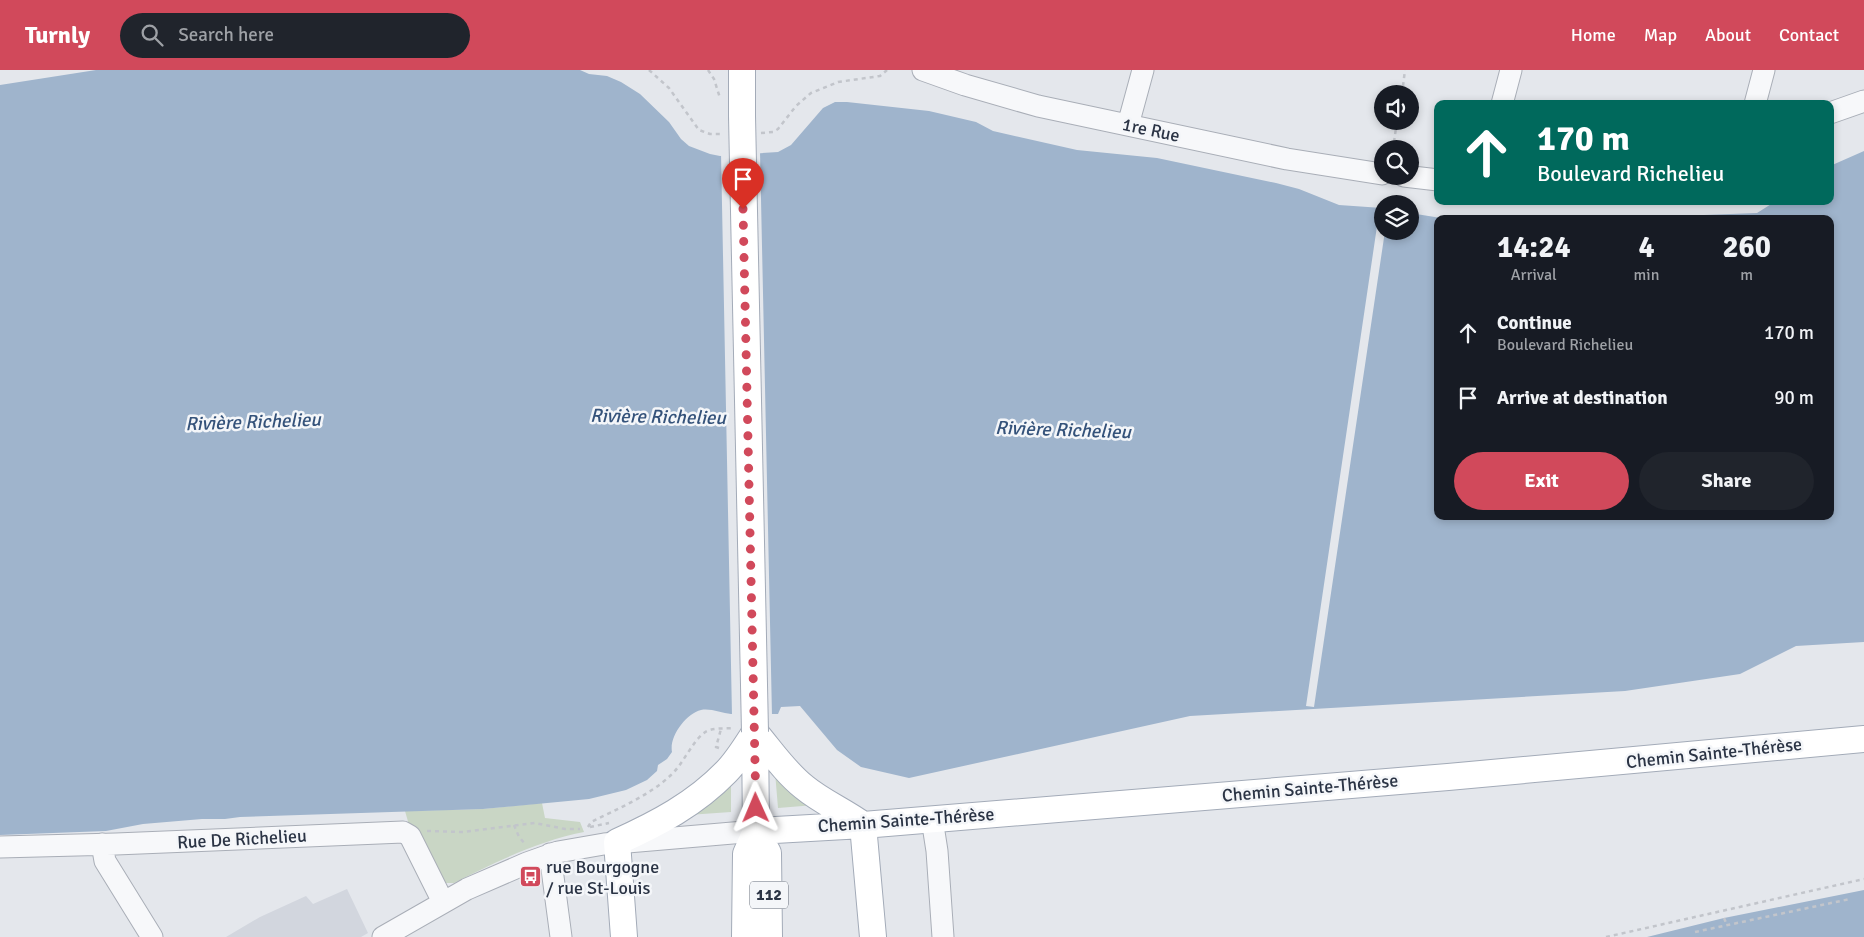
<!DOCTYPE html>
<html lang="en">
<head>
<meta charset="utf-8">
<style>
	:root { --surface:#171b24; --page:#20242c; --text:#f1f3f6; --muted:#9ea1a6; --accent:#d1495b }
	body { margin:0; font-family:Signika,sans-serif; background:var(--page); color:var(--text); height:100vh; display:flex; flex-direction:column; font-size:19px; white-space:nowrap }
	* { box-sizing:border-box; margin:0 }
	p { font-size:16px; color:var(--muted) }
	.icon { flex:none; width:28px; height:28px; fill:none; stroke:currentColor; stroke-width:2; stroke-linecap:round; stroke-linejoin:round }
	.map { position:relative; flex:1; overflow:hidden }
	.drawer { position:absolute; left:1434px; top:145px; width:400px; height:305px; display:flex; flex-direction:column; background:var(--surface); border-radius:10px; box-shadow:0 2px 8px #0003 }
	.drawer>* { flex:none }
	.guide { position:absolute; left:1434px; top:30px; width:400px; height:105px; border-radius:10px; box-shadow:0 2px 8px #0003; background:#00695c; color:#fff; overflow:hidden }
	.buttons { position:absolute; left:1374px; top:15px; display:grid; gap:10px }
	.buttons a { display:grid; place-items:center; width:45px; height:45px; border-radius:50%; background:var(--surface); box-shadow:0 2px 8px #0003; font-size:25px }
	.pin { position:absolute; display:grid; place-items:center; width:42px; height:42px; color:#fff; margin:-51px -21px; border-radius:50% 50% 50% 0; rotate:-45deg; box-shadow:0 0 5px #0007 }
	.pin .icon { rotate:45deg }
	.me { position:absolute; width:55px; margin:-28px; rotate:359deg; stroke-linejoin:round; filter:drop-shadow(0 0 4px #0008) }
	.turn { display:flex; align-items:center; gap:18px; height:105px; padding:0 20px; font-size:22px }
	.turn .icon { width:65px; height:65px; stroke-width:2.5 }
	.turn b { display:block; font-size:35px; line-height:42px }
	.eta { display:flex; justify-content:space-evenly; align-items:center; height:85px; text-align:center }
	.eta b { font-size:30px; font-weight:800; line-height:35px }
	.action { display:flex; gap:10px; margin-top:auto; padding:10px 20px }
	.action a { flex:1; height:58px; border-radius:30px; background:var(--accent); color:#fff; font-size:20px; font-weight:800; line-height:58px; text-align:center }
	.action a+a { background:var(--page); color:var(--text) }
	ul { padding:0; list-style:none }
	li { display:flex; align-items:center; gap:15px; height:65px; padding:0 20px }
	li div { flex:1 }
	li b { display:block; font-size:19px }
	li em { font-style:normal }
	header { display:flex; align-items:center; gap:30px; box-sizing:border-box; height:70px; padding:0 25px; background:var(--accent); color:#fff }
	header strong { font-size:24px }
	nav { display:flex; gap:28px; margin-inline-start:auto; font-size:18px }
	.search { width:350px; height:45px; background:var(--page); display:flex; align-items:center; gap:12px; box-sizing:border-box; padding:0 18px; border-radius:28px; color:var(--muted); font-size:19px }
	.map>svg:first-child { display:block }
	.built { fill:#d2d6de }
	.green { fill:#c9d6c5 }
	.water { fill:#9fb4cc }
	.pier { fill:#e4e7ec }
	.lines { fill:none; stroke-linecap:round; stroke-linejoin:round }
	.minor-casing { stroke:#a9aeb7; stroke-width:23 }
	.major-casing { stroke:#a3abb8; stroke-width:28 }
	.path { stroke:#c2c5cb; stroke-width:2.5; stroke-dasharray:4 4; stroke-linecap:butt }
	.minor { stroke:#f7f8fa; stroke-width:21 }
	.major { stroke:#fff; stroke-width:26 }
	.major-bridge-casing { stroke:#a3abb8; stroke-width:28; stroke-linecap:butt }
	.major-bridge { stroke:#fff; stroke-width:26 }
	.route { stroke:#d1495b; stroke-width:9; stroke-dasharray:0 16.2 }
	.labels { text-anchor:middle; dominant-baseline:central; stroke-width:5; stroke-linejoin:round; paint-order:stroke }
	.shield { fill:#f4f6f9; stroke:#676e7b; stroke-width:1 }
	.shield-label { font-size:16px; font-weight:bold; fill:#2b3445 }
	.street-label { font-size:18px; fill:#2b3445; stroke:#f4f6f9 }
	.poi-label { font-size:18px; fill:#2b3445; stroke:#f4f6f9; text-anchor:start }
	.water-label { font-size:19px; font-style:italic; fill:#34527a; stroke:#f4f6f9 }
</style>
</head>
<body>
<header>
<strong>Turnly</strong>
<div class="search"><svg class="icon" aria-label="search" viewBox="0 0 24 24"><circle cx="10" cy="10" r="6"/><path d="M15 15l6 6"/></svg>Search here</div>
<nav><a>Home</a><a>Map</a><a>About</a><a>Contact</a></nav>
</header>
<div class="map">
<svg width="1864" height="867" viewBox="0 0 1864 867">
	<rect width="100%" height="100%" fill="#e4e7ec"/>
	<path class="built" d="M 347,819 L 368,863 L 361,867 L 226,867 L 260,847 L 306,826 L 313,834 Z"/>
	<path class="green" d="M 775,702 L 815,735 L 778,738 Z
		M 731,714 L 731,742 L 688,745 Z
		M 542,733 L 545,748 L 580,752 L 584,762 C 538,771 496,792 454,813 L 445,813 L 409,755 L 405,741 L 483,739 Z"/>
	<path class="water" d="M 96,0 L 580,0 L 589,4 L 607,6 L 621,12 L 640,24 L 669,52 L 681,69 L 689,76 L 710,84 L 720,86 L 778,82 L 791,75 L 823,38 L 835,32 L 847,32 L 929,41 L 976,52 L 993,61 L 1077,80 L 1157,88 L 1276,113 L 1299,119 L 1339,135 L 1382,138 L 1382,161 L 1410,161 L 1410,143 L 1447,149 L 1438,149 L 1438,446 L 1830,446 L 1830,149 L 1598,149 L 1757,143 L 1776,131 L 1830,131 L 1830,96 L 1864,81 L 1864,572 L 1796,576 L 1740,604 L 1625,621 L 1190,646 L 909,708 L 861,697 L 837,680 L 800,636 L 781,637 L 778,644 C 762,644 747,645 731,644 C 722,643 710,638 701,640 C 686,644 669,666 672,682 L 667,689 L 658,695 L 657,701 L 647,710 L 626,720 L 589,729 L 483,739 L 240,747 L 225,749 L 202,749 L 143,754 L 106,761 L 0,765 L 0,15 Z
		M 1864,820 L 1864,867 L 1647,867 L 1724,848 Z"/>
	<path class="pier" d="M 760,82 L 772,646 L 732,646 L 721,83 Z
		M 1380,136 L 1382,136 L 1382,161 L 1385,161 L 1314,637 L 1306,636 Z"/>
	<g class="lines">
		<defs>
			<path id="minor" d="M 923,0 L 965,15 L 1038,36 L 1287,89 L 1382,104
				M 1502,34 L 1511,0
				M 1755,34 L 1764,0
				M 1830,43 L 1864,31
				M 1128,55 L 1143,0
				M 1404,106 L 1438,110
				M 932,749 L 937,781 L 943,867
				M 102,774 L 105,791 L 152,867
				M 0,777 L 116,774 L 403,762 L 410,766 L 443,832
				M 550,784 L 561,867
				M 383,867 L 467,819 L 527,793 L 558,782 L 604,774 L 756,761"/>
			<path id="major" d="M 742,0 L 742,46
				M 755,662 C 771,681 785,702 804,717 C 822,732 844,741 863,755 L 873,867
				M 756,761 L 863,755 L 1448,707 L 1864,669
				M 756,761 L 768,783 L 769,867
				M 624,867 L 617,772 C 657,754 695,734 726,702 C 737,691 746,676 755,662
				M 745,867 L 746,784 L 756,761 L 755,662"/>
		</defs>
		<use href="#minor" class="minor-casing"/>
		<use href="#major" class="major-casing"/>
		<path class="path" d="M 649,0 L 669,18 L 699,60 L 710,64 L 723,64
			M 708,0 L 714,9 L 720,28
			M 1402,24 L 1405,0
			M 761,63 L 773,62 L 778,59 L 796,36 L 811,23 L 838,12 L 880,6 L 887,0
			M 1394,72 L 1397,51
			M 719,678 L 716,677 L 721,659
			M 514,755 L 519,767 L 526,775
			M 588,757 L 591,752 C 617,739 649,726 671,705 C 683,694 692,672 704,663 C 711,657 725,659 734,658
			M 590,757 L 609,753
			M 427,761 L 463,762 L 535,753 L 565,759 L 580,759
			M 1724,848 L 1727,855
			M 1695,862 L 1850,829
			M 1606,867 L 1864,809"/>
		<use href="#minor" class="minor"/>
		<use href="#major" class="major"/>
		<defs>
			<path id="major-bridge" d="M 742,46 L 755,662"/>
		</defs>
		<use href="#major-bridge" class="major-bridge-casing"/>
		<use href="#major-bridge" class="major-bridge"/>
	</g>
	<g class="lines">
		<path class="route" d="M 743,139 L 756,738"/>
	</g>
	<defs>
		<symbol id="bus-square" viewBox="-11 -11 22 22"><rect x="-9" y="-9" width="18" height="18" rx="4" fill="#d1495b" stroke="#f4f6f9"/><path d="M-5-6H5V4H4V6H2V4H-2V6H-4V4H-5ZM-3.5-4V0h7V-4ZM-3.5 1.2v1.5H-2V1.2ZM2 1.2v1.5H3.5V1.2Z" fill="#fff"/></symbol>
	</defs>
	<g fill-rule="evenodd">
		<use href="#bus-square" x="518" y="794" width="25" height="25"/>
	</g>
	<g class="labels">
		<rect class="shield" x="750" y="811.5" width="38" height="27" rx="4"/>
		<g class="shield-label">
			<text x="769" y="825">112</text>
		</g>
		<g class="street-label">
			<text transform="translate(1151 60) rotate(12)">1re Rue</text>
			<text transform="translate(1714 683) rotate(-6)">Chemin Sainte-Thérèse</text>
			<text transform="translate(1310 718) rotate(-5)">Chemin Sainte-Thérèse</text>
			<text transform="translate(906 750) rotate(-4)">Chemin Sainte-Thérèse</text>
			<text transform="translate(242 769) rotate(-3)">Rue De Richelieu</text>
		</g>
		<g class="poi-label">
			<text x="546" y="797">rue Bourgogne<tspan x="546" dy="21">/ rue St-Louis</tspan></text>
		</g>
		<g class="water-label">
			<text transform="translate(658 347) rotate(1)">Rivière Richelieu</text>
			<text transform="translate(253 352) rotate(-2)">Rivière Richelieu</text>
			<text transform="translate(1063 360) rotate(2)">Rivière Richelieu</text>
		</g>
	</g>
</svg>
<div class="buttons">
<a><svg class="icon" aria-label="sound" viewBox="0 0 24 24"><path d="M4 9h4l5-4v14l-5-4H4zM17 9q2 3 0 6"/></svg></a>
<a><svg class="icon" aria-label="search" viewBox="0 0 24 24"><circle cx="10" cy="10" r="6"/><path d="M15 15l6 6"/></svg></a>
<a><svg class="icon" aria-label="layers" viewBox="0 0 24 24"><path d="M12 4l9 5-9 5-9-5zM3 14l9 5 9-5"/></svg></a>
</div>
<div class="pin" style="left:743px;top:139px;background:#d93025"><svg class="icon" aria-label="arrive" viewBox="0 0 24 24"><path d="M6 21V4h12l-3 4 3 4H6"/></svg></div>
<svg class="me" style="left:756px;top:738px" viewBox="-20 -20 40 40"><path d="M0-17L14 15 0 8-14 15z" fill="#d1495b" stroke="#fff" stroke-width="4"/></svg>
<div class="guide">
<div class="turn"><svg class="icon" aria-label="ahead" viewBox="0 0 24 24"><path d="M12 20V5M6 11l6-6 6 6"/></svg><div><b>170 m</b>Boulevard Richelieu</div></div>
</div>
<section class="drawer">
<div class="eta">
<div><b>14:24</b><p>Arrival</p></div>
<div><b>4</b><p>min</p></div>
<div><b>260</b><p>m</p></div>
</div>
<ul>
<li><svg class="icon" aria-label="ahead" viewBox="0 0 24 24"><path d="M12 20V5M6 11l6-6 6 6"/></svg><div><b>Continue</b><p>Boulevard Richelieu</p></div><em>170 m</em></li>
<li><svg class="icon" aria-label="arrive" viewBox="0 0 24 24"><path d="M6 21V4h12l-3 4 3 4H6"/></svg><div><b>Arrive at destination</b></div><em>90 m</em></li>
</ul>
<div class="action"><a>Exit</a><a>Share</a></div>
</section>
</div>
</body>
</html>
